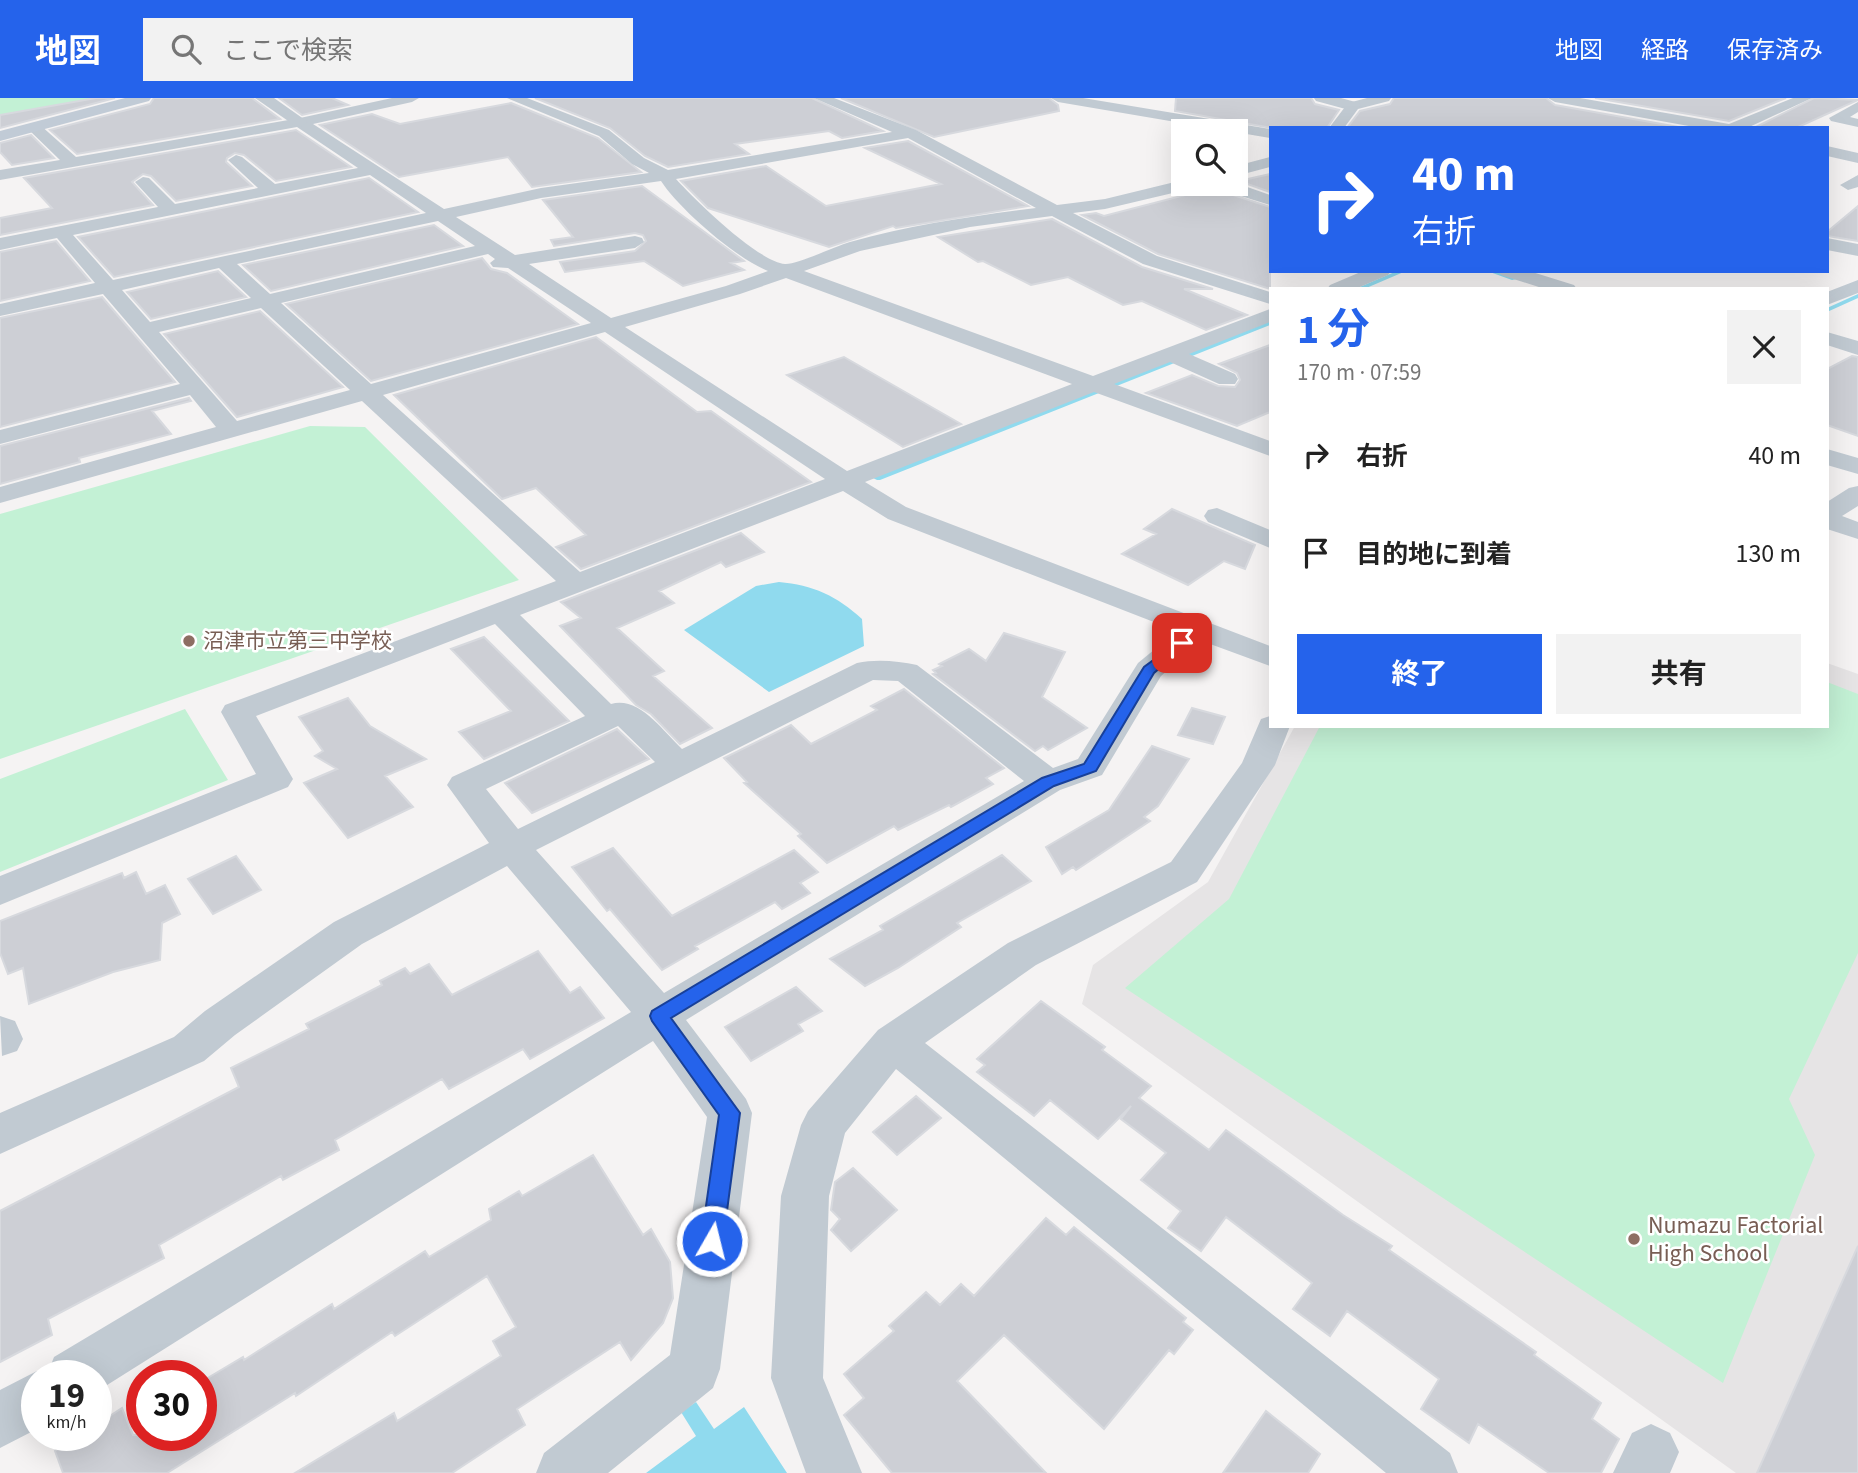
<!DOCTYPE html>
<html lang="ja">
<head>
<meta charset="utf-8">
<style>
	:root { --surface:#fff; --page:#f2f2f2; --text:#222; --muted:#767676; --accent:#2563eb }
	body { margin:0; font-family:"Source Sans 3","Noto Sans JP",sans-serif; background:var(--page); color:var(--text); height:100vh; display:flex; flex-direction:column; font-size:26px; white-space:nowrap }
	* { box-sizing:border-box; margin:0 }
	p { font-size:23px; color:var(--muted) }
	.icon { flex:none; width:38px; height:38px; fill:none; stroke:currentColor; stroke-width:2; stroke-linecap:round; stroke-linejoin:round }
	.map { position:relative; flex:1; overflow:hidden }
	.sheet { position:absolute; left:1269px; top:189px; width:560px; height:441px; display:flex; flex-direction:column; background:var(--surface); border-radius:0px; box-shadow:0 7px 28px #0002 }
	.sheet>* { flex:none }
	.hud { position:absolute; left:1269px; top:28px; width:560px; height:147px; border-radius:0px; box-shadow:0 7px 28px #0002; background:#2563eb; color:#fff; overflow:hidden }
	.buttons { position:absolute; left:1171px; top:21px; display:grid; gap:14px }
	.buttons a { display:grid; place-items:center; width:77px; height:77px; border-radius:0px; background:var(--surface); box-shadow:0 7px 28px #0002; font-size:35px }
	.speed { position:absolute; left:21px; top:1262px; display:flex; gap:14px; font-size:35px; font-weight:700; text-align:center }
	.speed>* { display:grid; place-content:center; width:91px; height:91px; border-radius:50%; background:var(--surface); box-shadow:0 7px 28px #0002; line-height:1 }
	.speed small { font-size:18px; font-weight:400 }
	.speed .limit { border:10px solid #d22; background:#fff; color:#111 }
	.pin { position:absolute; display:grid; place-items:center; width:60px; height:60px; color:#fff; margin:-30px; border-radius:14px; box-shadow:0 4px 10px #0006 }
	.me { position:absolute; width:77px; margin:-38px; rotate:8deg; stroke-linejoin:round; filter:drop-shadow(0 0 5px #0008) }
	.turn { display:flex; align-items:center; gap:24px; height:147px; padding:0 28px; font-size:32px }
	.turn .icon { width:91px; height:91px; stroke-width:2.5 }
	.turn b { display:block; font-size:49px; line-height:60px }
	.round { display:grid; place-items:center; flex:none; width:74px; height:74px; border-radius:0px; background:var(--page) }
	.headline { display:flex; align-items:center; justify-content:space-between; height:119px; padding:0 28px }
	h1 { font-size:42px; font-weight:700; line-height:52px; color:var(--accent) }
	.action { display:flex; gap:14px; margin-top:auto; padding:14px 28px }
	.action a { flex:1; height:80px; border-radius:0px; background:var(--accent); color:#fff; font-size:28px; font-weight:700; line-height:80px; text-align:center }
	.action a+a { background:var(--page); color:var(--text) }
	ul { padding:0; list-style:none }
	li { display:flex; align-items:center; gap:21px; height:98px; padding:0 28px }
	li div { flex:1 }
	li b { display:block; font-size:26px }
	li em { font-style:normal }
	header { display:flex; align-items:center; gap:42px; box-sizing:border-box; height:98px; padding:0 35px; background:var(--accent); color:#fff }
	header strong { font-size:33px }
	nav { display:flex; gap:38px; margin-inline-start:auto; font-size:24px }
	.search { width:490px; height:63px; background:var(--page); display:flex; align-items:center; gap:18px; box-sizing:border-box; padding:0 24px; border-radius:0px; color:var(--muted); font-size:26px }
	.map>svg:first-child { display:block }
	.education { fill:#e6e4e5 }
	.green { fill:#c3f1d5 }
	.water { fill:#90daee }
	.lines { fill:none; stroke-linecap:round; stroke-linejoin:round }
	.stream { fill:#90daee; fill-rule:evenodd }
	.building { fill:#cdcfd5; stroke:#d7d9de; stroke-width:2 }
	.minor { fill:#c1cad2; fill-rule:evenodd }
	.tertiary { fill:#c1cad2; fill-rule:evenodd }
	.secondary { fill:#c1cbd6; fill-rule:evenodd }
	.route { fill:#2563eb; stroke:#184099; stroke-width:2 }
	.education-dot { fill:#8d6e63; stroke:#fff; stroke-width:2.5 }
	.labels { text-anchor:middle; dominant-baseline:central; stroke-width:5; stroke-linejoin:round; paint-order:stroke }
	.education-label { font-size:21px; fill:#785e54; stroke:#fff; text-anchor:start }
	.near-education-label { font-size:24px; fill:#785e54; stroke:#fff; text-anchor:start }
</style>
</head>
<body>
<header>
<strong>地図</strong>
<div class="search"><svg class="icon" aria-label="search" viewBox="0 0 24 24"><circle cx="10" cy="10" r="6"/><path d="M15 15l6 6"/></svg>ここで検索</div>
<nav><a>地図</a><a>経路</a><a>保存済み</a></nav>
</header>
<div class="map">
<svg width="1858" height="1375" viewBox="0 0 1858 1375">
	<rect width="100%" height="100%" fill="#f5f3f3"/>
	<path class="education" d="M 1827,565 L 1858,576 L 1858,1375 L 1736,1375 L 1082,906 L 1093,867 L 1208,784 L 1295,628 L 1827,628 Z"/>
	<path class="green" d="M 0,0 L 108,0 L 0,29 Z
		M 310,328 L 365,329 L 519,482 L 0,661 L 0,416 Z
		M 1827,584 L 1858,596 L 1858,855 L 1789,1001 L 1815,1057 L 1723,1285 L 1125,890 L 1229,801 L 1320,628 L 1827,628 Z
		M 185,611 L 228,682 L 0,774 L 0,681 Z"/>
	<path class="water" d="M 779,484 C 813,487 837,498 862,521 L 864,548 L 769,594 L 684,532 L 756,488 Z
		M 696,1304 L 714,1331 L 744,1309 L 787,1375 L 646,1375 L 696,1338 L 681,1314 Z"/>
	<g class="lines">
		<path class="stream" d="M 1397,173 L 1406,173 L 1364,191 L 1355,191 Z
			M 1487,173 L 1497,173 L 1517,181 L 1512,182 Z
			M 1858,196 L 1858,200 L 1827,214 L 1827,210 Z
			M 1270,223 L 1270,227 L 880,382 L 877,382 L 873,380 Z"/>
	</g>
	<path class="building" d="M 96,0 L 115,0 L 0,30 L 0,17 Z
		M 154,0 L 252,0 L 280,21 L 77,56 L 50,32 L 150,6 Z
		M 279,0 L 332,0 L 348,7 L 302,17 Z
		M 535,0 L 812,0 L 883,33 L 842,40 L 829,33 L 735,46 L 749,56 L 668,69 L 645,58 L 610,30 Z
		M 841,0 L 1049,0 L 1058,7 L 1059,13 L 934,39 Z
		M 1176,0 L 1311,0 L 1315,6 L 1339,12 L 1327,30 L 1272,30 L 1175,13 Z
		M 1394,0 L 1546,0 L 1555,7 L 1684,30 L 1347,30 L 1360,13 L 1390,6 Z
		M 1595,0 L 1786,0 L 1729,23 Z
		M 1814,0 L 1858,2 L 1796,30 L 1754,30 Z
		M 511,5 L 598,40 L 641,74 L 532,89 L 508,59 L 399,79 L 320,27 L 372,16 L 400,26 Z
		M 296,32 L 351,69 L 276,83 L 244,57 L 235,55 L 227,60 L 226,64 L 252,88 L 176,103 L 151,78 L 143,76 L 132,84 L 153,107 L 0,137 L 0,120 L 52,110 L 24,80 Z
		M 31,37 L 54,60 L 12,67 L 0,54 L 0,45 Z
		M 908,43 L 1028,108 L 896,130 L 893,128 L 829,149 L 708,110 L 681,83 L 766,68 L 826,108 L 941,86 L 865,50 Z
		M 1270,76 L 1270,94 L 1239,83 Z
		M 369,80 L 418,114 L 114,179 L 78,139 Z
		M 642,88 L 744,163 L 731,165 L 744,172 L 683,188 L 644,163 L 565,174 L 560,164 L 635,153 L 646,143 L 643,137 L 635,135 L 554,148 L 551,142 L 573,139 L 543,102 Z
		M 1212,90 L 1270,109 L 1270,191 L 1158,156 L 1082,117 L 1096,115 L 1104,118 Z
		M 1858,108 L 1858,143 L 1827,138 L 1827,134 Z
		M 1052,121 L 1142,169 L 1213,191 L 1184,191 L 1247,217 L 1206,232 L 1142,203 L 1123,207 L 1068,179 L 1031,187 L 983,163 L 978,164 L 938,139 Z
		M 434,127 L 463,148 L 271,193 L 243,167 Z
		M 56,143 L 90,183 L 0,203 L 0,154 Z
		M 482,160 L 491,171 L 507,175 L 578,226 L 371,283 L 286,206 Z
		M 218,173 L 246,199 L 151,221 L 127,194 Z
		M 102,199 L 175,284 L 0,329 L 0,220 Z
		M 260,213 L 343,289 L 237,319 L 164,236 Z
		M 596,239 L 697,314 L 711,313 L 811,384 L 581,471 L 556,449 L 586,437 L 536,390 L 502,401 L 394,297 Z
		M 1270,247 L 1270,314 L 1237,328 L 1146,295 L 1192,277 L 1218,288 L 1235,289 L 1240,282 L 1237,275 L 1219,266 Z
		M 1852,258 L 1858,259 L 1858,338 L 1827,327 L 1827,271 Z
		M 844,259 L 961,326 L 903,349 L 787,277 Z
		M 189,300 L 191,303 L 152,313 L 171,336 L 79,360 L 80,364 L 0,386 L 0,348 Z
		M 1172,411 L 1255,447 L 1245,471 L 1224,463 L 1188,487 L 1122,456 L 1156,436 L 1144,431 Z
		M 741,435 L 764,454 L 726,469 L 721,464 L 659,493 L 674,505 L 617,530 L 664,573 L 653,578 L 712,630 L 680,646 L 651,616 L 636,607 L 560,528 L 581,520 L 561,504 Z
		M 1004,535 L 1065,554 L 1042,599 L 1087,630 L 1048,652 L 1043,648 L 1035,653 L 933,576 L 936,575 L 933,572 L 942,568 L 939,566 L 969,551 L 986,563 Z
		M 484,539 L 569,623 L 484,661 L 459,634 L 511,613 L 451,551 Z
		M 904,591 L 1004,670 L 986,680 L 993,686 L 951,709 L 949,707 L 898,732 L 894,728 L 827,765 L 798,738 L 801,736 L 744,685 L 747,684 L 724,660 L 791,627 L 811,646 L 877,612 L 871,608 Z
		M 348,600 L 370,628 L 426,661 L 385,678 L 413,709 L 348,740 L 304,685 L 337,671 L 315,658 L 323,653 L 299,619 Z
		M 1192,610 L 1225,619 L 1213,646 L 1178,637 Z
		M 617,631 L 649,661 L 532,715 L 505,685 Z
		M 1152,648 L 1189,661 L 1158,708 L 1144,719 L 1150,723 L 1076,772 L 1073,769 L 1062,776 L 1046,749 L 1109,712 Z
		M 613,750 L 672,818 L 794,752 L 818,774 L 800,785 L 810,795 L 782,811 L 775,804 L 695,848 L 698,851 L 662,872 L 610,811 L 607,813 L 572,769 Z
		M 1002,757 L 1031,783 L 957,825 L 961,829 L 898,870 L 865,888 L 830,861 L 883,832 L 880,828 Z
		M 236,758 L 261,792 L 213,816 L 188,781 Z
		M 136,774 L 146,796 L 165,787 L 180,816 L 162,825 L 160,862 L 113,874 L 29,906 L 23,870 L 8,876 L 0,855 L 0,823 L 122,775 L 124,780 Z
		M 538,853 L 570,895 L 580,889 L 604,920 L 530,961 L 523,951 L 449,991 L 442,981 L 335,1042 L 339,1052 L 283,1082 L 281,1078 L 159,1147 L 164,1160 L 48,1221 L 52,1237 L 0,1264 L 0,1113 L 239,989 L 231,970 L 309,931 L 306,926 L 382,887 L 380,883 L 405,870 L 410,876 L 429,866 L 452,897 Z
		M 796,889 L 822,913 L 798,926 L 803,933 L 751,963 L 725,929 Z
		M 1041,903 L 1105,949 L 1102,952 L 1151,988 L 1139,1000 L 1209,1052 L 1226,1032 L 1343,1117 L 1392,1148 L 1389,1152 L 1536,1254 L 1534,1257 L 1601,1305 L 1592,1321 L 1619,1341 L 1601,1375 L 1549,1375 L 1478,1326 L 1469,1345 L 1421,1311 L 1439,1281 L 1347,1213 L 1330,1238 L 1293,1211 L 1312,1185 L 1226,1119 L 1201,1153 L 1168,1130 L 1181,1113 L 1141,1082 L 1166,1055 L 1121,1021 L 1131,1008 L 1098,1041 L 1050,1002 L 1034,1018 L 977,974 L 985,967 L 977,961 Z
		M 916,998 L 941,1020 L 897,1057 L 873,1034 Z
		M 593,1057 L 643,1137 L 651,1131 L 670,1164 L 673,1200 L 663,1225 L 631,1262 L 620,1244 L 517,1311 L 525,1327 L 452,1375 L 295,1375 L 394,1315 L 397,1323 L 501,1258 L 493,1243 L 516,1229 L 487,1178 L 395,1238 L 392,1234 L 296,1298 L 295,1295 L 167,1375 L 63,1375 L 55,1353 L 80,1337 L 96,1337 L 96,1327 L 122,1310 L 133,1337 L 201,1337 L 201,1284 L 243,1259 L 244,1262 L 332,1206 L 334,1211 L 425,1153 L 429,1159 L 491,1122 L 489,1111 L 519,1093 L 522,1098 Z
		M 853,1070 L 897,1112 L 851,1153 L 831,1132 L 840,1121 L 831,1112 L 835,1084 Z
		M 1046,1120 L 1066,1137 L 1074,1129 L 1186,1220 L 1183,1224 L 1193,1232 L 1174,1256 L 1169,1252 L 1104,1331 L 1004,1237 L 957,1283 L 1046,1375 L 892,1375 L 844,1317 L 864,1300 L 844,1276 L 894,1233 L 889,1228 L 926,1194 L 940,1207 L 961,1186 L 974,1198 Z
		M 1858,1148 L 1858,1375 L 1757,1375 Z
		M 1266,1313 L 1320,1356 L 1308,1375 L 1223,1375 Z"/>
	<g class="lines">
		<path class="minor" d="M 392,0 L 419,0 L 412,4 L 313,26 L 444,111 L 541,90 L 649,75 L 632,66 L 599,38 L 507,0 L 527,0 L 609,32 L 644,60 L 668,72 L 892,34 L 814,0 L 834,0 L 916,32 L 1057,107 L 1105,101 L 1183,82 L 1183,86 L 1196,86 L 1194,90 L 1105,111 L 1073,115 L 1157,158 L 1270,194 L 1270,206 L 1143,166 L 1052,118 L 970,129 L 860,153 L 804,173 L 1093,278 L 1270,211 L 1270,224 L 1189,256 L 1235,276 L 1238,281 L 1235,286 L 1219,286 L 1170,264 L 1114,286 L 1270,343 L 1270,358 L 1094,294 L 865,384 L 906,409 L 1270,548 L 1270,568 L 1202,543 L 1161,578 L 1102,677 L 1060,692 L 686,922 L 746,1001 L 752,1015 L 720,1271 L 713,1290 L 608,1375 L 536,1375 L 544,1355 L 670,1257 L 707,1019 L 653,943 L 96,1294 L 96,1278 L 37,1278 L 37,1331 L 0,1350 L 0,1292 L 37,1273 L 47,1277 L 54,1259 L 631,914 L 507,768 L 362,846 L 235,937 L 204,963 L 0,1056 L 0,1015 L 174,939 L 205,913 L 334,824 L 489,745 L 447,687 L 452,679 L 585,618 L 495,526 L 256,618 L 293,681 L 288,689 L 0,807 L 0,778 L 256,676 L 221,614 L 225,607 L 556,483 L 362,303 L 0,405 L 0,389 L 216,329 L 190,297 L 0,346 L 0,332 L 180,286 L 103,196 L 0,218 L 0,206 L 95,185 L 57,140 L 0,152 L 0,140 L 158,109 L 135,84 L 143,79 L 149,80 L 175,106 L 258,90 L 228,62 L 236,57 L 242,59 L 275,86 L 358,70 L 297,29 L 0,82 L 0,72 L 60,62 L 29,32 L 26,29 L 29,26 L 39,26 L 76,59 L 300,20 ZM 908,40 L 1036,110 C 974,118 911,127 850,144 C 836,148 796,167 785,166 C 757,163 695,102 676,81 ZM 370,77 L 426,115 L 113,182 L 73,137 ZM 661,83 C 679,111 737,161 768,173 L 726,188 L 611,220 L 529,166 L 635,150 L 644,144 L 642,140 L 635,138 L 515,157 L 456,119 L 541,100 ZM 438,123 L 475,148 L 270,196 L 237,166 ZM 488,156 L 495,161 L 490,165 L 493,169 L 508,170 L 591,225 L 371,286 L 281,205 ZM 219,170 L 251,200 L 150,224 L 122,192 ZM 786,180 L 1072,286 L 847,373 L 625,229 L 740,196 ZM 261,210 L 350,292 L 237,323 L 159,234 ZM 605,234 L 825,381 L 580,474 L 383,297 ZM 843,393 L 888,421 L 1177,533 L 1138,565 L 1078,661 L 1053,670 L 917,567 C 898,563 876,561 857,565 L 682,651 C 662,632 639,598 611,606 L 520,517 ZM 873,582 L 898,583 L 1024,683 L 664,895 L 536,752 ZM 618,628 L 655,664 L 518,731 L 486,691 Z
			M 1051,0 L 1083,0 L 1270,31 L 1270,40 L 1058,4 Z
			M 1367,0 L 1391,0 L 1389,3 L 1358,11 L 1344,30 L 1329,30 L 1348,5 Z
			M 1548,0 L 1580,0 L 1729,26 L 1793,0 L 1812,0 L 1747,30 L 1700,30 L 1555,4 Z
			M 1858,4 L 1858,14 L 1850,19 L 1858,21 L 1858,29 L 1831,23 L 1829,20 Z
			M 1827,48 L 1858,55 L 1858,65 L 1827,58 Z
			M 1270,59 L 1270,69 L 1236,78 L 1236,68 Z
			M 1858,77 L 1858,89 L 1848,92 L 1840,87 Z
			M 1236,85 L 1270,97 L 1270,107 L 1215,90 L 1213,86 Z
			M 1827,140 L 1858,146 L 1858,158 L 1827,152 Z
			M 1363,173 L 1391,173 L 1388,177 L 1355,191 L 1327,191 L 1330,187 Z
			M 1498,173 L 1529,173 L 1574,187 L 1577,191 L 1545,191 L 1501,177 Z
			M 1858,182 L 1858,195 L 1827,207 L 1827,194 Z
			M 1827,234 L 1858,243 L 1858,257 L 1827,247 Z
			M 1827,351 L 1858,360 L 1858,376 L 1827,367 Z
			M 1858,388 L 1858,408 L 1842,418 L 1858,424 L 1858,441 L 1827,431 L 1827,404 L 1849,390 Z
			M 1217,410 L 1270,432 L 1270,450 L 1208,424 L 1204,418 L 1208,412 Z
			M 1270,618 L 1270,628 L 1290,628 L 1275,667 L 1197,784 L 1036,867 L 925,945 L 1450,1355 L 1458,1375 L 1386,1375 L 896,971 L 845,1035 L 829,1098 L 823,1280 L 862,1375 L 806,1375 L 771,1280 L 781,1098 L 801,1027 L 808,1013 L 878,932 L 1008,845 L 1171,764 L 1242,665 L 1261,621 Z
			M 0,918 L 15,923 L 23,941 L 17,953 L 2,958 Z
			M 1651,1326 L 1670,1335 L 1679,1354 L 1670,1375 L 1613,1375 L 1632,1335 Z"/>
		<path class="tertiary" d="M 255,0 L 274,0 L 308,24 L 300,29 L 294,27 Z
			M 1314,0 L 1341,0 L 1359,5 L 1361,8 L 1353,13 L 1316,3 Z"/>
		<path class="secondary" d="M 125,0 L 151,0 L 149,3 L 0,43 L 0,33 Z"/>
	</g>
	<path class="route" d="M 1182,541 L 1189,545 L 1154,575 L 1096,673 L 1054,688 L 671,920 L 740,1015 L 723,1143 L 720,1150 L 712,1153 L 704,1150 L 701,1143 L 719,1017 L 652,923 L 650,918 L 652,913 L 1042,680 L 1084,666 L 1144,569 Z"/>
	<g class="education-dot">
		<circle cx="189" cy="543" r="7"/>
		<circle cx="1634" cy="1141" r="7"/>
	</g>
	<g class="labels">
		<g class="education-label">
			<text x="203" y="543">沼津市立第三中学校</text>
		</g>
		<g class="near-education-label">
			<text x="1648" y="1127">Numazu Factorial<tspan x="1648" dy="28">High School</tspan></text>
		</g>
	</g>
</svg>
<div class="buttons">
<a><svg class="icon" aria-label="search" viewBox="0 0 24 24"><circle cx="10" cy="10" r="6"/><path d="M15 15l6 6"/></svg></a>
</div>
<div class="speed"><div>19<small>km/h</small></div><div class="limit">30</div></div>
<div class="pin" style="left:1182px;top:545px;background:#d93025"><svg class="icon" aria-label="arrive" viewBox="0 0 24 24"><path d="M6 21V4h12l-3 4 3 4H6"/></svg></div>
<svg class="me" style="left:712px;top:1143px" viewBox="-20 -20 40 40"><circle r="17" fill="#2563eb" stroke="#fff" stroke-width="3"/><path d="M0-11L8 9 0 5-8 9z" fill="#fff"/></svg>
<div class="hud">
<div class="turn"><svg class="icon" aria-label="right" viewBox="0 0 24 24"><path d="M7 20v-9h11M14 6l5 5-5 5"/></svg><div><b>40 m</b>右折</div></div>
</div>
<section class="sheet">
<div class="headline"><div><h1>1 分</h1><p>170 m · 07:59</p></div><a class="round"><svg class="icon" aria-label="close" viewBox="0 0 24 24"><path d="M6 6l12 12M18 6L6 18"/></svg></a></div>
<ul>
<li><svg class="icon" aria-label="right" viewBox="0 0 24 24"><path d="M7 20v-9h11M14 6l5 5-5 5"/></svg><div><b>右折</b></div><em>40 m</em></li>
<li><svg class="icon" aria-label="arrive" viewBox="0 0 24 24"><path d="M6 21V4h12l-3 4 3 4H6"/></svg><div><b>目的地に到着</b></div><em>130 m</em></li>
</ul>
<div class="action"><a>終了</a><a>共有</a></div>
</section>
</div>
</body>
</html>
